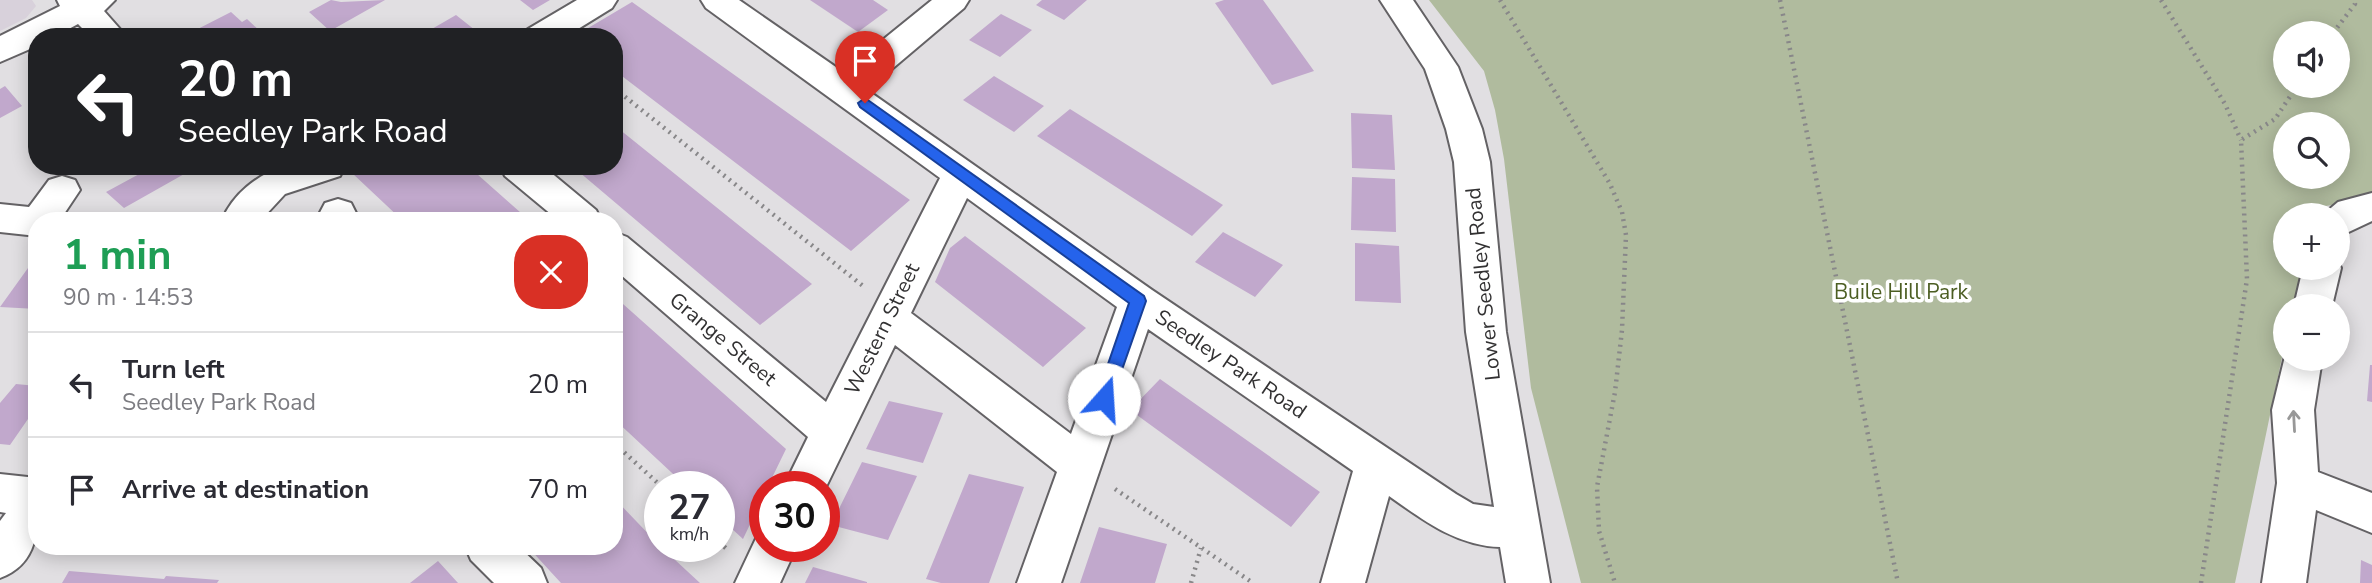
<!DOCTYPE html>
<html lang="en">
<head>
<meta charset="utf-8">
<style>
	:root { --surface:#fff; --page:#f7f7f7; --text:#2b2b33; --muted:#7c7c81; --line:#e1e1e2 }
	body { margin:0; font-family:"Nunito Sans",sans-serif; background:var(--page); color:var(--text); height:100vh; display:flex; flex-direction:column; font-size:26px; white-space:nowrap }
	* { box-sizing:border-box; margin:0 }
	p { font-size:23px; color:var(--muted) }
	.icon { flex:none; width:38px; height:38px; fill:none; stroke:currentColor; stroke-width:2; stroke-linecap:round; stroke-linejoin:round }
	.map { position:relative; flex:1; overflow:hidden }
	.sheet { position:absolute; left:28px; top:212px; width:595px; height:343px; display:flex; flex-direction:column; background:var(--surface); border-radius:28px; box-shadow:0 4px 18px #0003 }
	.sheet>* { flex:none }
	.top-card { position:absolute; left:28px; top:28px; width:595px; height:147px; border-radius:28px; box-shadow:0 4px 18px #0003; background:#202124; color:#fff; overflow:hidden }
	.tools { position:absolute; left:2273px; top:21px; display:grid; gap:14px }
	.tools a { display:grid; place-items:center; width:77px; height:77px; border-radius:50%; background:var(--surface); box-shadow:0 4px 18px #0003; font-size:35px }
	.speed { position:absolute; left:644px; top:471px; display:flex; gap:14px; font-size:35px; font-weight:700; text-align:center }
	.speed>* { display:grid; place-content:center; width:91px; height:91px; border-radius:50%; background:var(--surface); box-shadow:0 4px 18px #0003; line-height:1 }
	.speed small { font-size:18px; font-weight:400 }
	.speed .limit { border:10px solid #d22; background:#fff; color:#111 }
	.pin { position:absolute; display:grid; place-items:center; width:60px; height:60px; color:#fff; margin:-72px -30px; border-radius:50% 50% 50% 0; rotate:-45deg; box-shadow:0 0 7px #0007 }
	.pin .icon { rotate:45deg }
	.me { position:absolute; width:77px; margin:-38px; rotate:19deg; stroke-linejoin:round; filter:drop-shadow(0 0 5px #0008) }
	.turn { display:flex; align-items:center; gap:24px; height:147px; padding:0 35px; font-size:32px }
	.turn .icon { width:91px; height:91px; stroke-width:2.5 }
	.turn b { display:block; font-size:49px; line-height:60px }
	.round { display:grid; place-items:center; flex:none; width:74px; height:74px; border-radius:28px; background:var(--page) }
	.headline { display:flex; align-items:center; justify-content:space-between; height:119px; padding:0 35px }
	h1 { font-size:42px; font-weight:700; line-height:52px; color:#1e9e55 }
	ul { padding:0; list-style:none }
	li { display:flex; align-items:center; gap:21px; height:105px; padding:0 35px; border-top:2px solid var(--line) }
	li div { flex:1 }
	li b { display:block; font-size:26px }
	li em { font-style:normal }
	.map>svg:first-child { display:block }
	.built { fill:#d8d1db }
	.green { fill:#b0bb9e; fill-rule:evenodd }
	.building { fill:#c1a8cc }
	.lines { fill:none; stroke-linecap:round; stroke-linejoin:round }
	.minor-casing { stroke:#646265; stroke-width:4 }
	.path { stroke:#888789; stroke-width:4.5; stroke-dasharray:2 5; stroke-linecap:butt }
	.minor { fill:#fff; fill-rule:evenodd }
	.oneway { stroke:#989898 }
	.route { fill:#2563eb; stroke:#184099; stroke-width:2 }
	.labels { text-anchor:middle; dominant-baseline:central; stroke-width:7; stroke-linejoin:round; paint-order:stroke }
	.street-label { font-size:21px; fill:#323132; stroke:#fff }
	.park-label { font-size:21px; fill:#4c5e22; stroke:#fff }
</style>
</head>
<body>
<div class="map">
<svg width="2372" height="583" viewBox="0 0 2372 583">
	<rect width="100%" height="100%" fill="#e1dfe2"/>
	<path class="built" d="M 0,0 L 32,0 L 36,6 L 26,18 L 0,31 Z"/>
	<path class="green" d="M 1429,0 L 2372,0 L 2372,199 L 2319,207 L 2317,215 L 2286,215 L 2286,268 L 2304,268 L 2294,306 L 2286,306 L 2285,343 L 2235,583 L 1581,583 L 1531,388 L 1504,159 L 1495,110 L 1484,71 ZM 2286,33 L 2338,33 L 2338,86 L 2286,86 ZM 2286,124 L 2338,124 L 2338,177 L 2286,177 Z"/>
	<path class="building" d="M 331,0 L 341,2 L 385,0 L 330,31 L 309,12 Z
		M 520,0 L 550,0 L 533,10 Z
		M 810,0 L 873,0 L 888,10 L 858,32 Z
		M 1042,0 L 1087,0 L 1064,20 L 1036,5 Z
		M 1224,0 L 1263,0 L 1314,71 L 1272,85 L 1215,3 Z
		M 632,2 L 910,200 L 851,251 L 614,70 L 614,37 L 573,37 Z
		M 231,12 L 242,22 L 247,19 L 262,33 L 255,37 L 186,35 Z
		M 1001,14 L 1032,30 L 1000,57 L 969,40 Z
		M 456,15 L 480,34 L 474,37 L 418,37 Z
		M 994,76 L 1044,106 L 1014,132 L 963,100 Z
		M 5,86 L 22,106 L 0,118 L 0,89 Z
		M 1070,109 L 1223,205 L 1192,236 L 1037,136 Z
		M 1351,113 L 1392,115 L 1395,170 L 1352,168 Z
		M 614,125 L 812,284 L 760,325 L 572,166 L 614,166 Z
		M 154,166 L 179,166 L 186,173 L 124,208 L 106,192 Z
		M 364,166 L 468,166 L 529,220 L 402,220 L 352,173 Z
		M 1352,177 L 1395,179 L 1396,232 L 1351,230 Z
		M 1223,232 L 1283,265 L 1255,297 L 1195,262 Z
		M 965,236 L 1086,328 L 1043,367 L 935,282 L 950,248 Z
		M 1355,243 L 1399,246 L 1401,303 L 1355,301 Z
		M 28,268 L 37,269 L 37,309 L 0,307 Z
		M 614,296 L 786,449 L 768,486 L 765,486 L 765,493 L 743,539 L 719,517 L 719,486 L 686,486 L 614,419 Z
		M 2370,365 L 2372,365 L 2372,402 L 2367,401 Z
		M 1160,379 L 1320,492 L 1291,527 L 1130,410 Z
		M 16,384 L 37,386 L 37,406 L 10,445 L 0,444 L 0,403 Z
		M 889,401 L 943,413 L 923,463 L 866,449 Z
		M 862,462 L 917,476 L 888,540 L 831,525 Z
		M 969,474 L 1024,487 L 989,583 L 941,583 L 926,579 Z
		M 614,498 L 660,546 L 700,583 L 561,583 L 527,546 L 614,546 Z
		M 1099,527 L 1167,544 L 1155,583 L 1080,583 Z
		M 2361,560 L 2372,565 L 2372,583 L 2360,583 Z
		M 438,561 L 458,583 L 410,583 Z
		M 813,567 L 867,582 L 867,583 L 805,583 Z
		M 69,571 L 164,579 L 166,576 L 219,580 L 217,583 L 62,583 Z"/>
	<g class="lines">
		<defs>
			<path id="minor" d="M 57,0 L 115,0 L 104,11 L 127,37 L 91,37 L 78,24 L 54,37 L 37,37 L 37,46 L 0,62 L 0,36 L 60,6 Z
				M 577,0 L 617,0 L 612,8 L 565,37 L 524,37 L 528,29 Z
				M 701,0 L 739,0 L 843,72 L 932,0 L 969,0 L 964,8 L 867,90 L 1152,290 L 1456,494 L 1473,504 L 1494,507 L 1466,332 L 1454,162 L 1446,129 L 1425,69 L 1380,0 L 1413,0 L 1458,67 L 1482,129 L 1490,162 L 1506,332 L 1550,583 L 1506,583 L 1500,547 C 1457,546 1423,520 1389,496 L 1365,583 L 1321,583 L 1353,471 L 1148,329 L 1061,583 L 1017,583 L 1057,472 L 895,345 L 824,491 L 824,486 L 784,486 L 808,437 L 614,269 L 614,232 L 627,237 L 826,402 L 940,178 L 706,8 ZM 967,198 L 1117,307 L 1071,434 L 911,313 Z
				M 284,166 L 345,166 L 340,176 L 285,194 L 261,220 L 222,220 C 233,194 257,175 284,166 Z
				M 500,166 L 543,166 L 596,210 L 601,220 L 558,220 L 505,176 Z
				M 62,176 L 75,180 L 80,190 L 60,220 L 37,220 L 37,236 L 0,232 L 0,204 L 29,207 L 49,180 Z
				M 2372,193 L 2372,221 L 2338,237 L 2338,215 L 2324,215 L 2325,213 L 2338,202 Z
				M 338,199 L 351,203 L 356,213 L 352,220 L 316,220 L 325,203 Z
				M 2338,262 L 2341,268 L 2332,306 L 2294,306 L 2303,268 L 2338,268 Z
				M 2286,352 L 2286,359 L 2322,359 L 2314,410 L 2318,472 L 2372,493 L 2372,533 L 2316,510 L 2306,583 L 2262,583 L 2277,483 L 2272,410 Z
				M 0,474 L 37,478 C 37,517 45,561 0,578 L 0,521 L 6,513 L 0,512 Z
				M 765,530 L 765,546 L 797,546 L 780,583 L 735,583 L 759,532 Z
				M 465,546 L 518,546 L 541,568 L 547,583 L 494,583 L 471,560 Z"/>
		</defs>
		<use href="#minor" class="minor-casing"/>
		<path class="path" d="M 1500,0 L 1610,184 L 1622,212 L 1626,235 L 1622,330 L 1615,392 L 1597,487 L 1599,531 L 1615,583
			M 1780,0 L 1898,583
			M 2161,0 L 2225,104 L 2241,140
			M 2333,33 L 2355,4 L 2354,0
			M 614,88 L 863,286
			M 614,443 L 661,486
			M 1115,489 L 1253,583
			M 719,542 L 729,551
			M 1191,583 L 1201,548
			M 2201,583 L 2247,279 L 2241,140 L 2275,119 L 2297,86"/>
		<use href="#minor" class="minor"/>
	</g>
	<defs><path id="oneway-shaft" d="M-6 0H5M1.5-3L5.5 0L1.5 3" fill="none" stroke-width="1.6" stroke-linecap="round" stroke-linejoin="round" transform="scale(1.75)"/></defs>
	<use class="oneway" href="#oneway-shaft" transform="translate(2294 421) rotate(-93)"/>
	<path class="route" d="M 865,98 L 1144,296 L 1146,301 L 1110,404 L 1104,406 L 1096,399 L 1129,303 L 860,107 L 858,103 Z"/>
	<g class="labels">
		<g class="street-label">
			<text transform="translate(1483 284) rotate(-96)">Lower Seedley Road</text>
			<text transform="translate(882 329) rotate(-64)">Western Street</text>
			<text transform="translate(723 339) rotate(40)">Grange Street</text>
			<text transform="translate(1231 364) rotate(34)">Seedley Park Road</text>
		</g>
		<g class="park-label">
			<text x="1901" y="292">Buile Hill Park</text>
		</g>
	</g>
</svg>
<div class="tools">
<a><svg class="icon" aria-label="sound" viewBox="0 0 24 24"><path d="M4 9h4l5-4v14l-5-4H4zM17 9q2 3 0 6"/></svg></a>
<a><svg class="icon" aria-label="search" viewBox="0 0 24 24"><circle cx="10" cy="10" r="6"/><path d="M15 15l6 6"/></svg></a>
<a>+</a>
<a>−</a>
</div>
<div class="speed"><div>27<small>km/h</small></div><div class="limit">30</div></div>
<div class="pin" style="left:865px;top:103px;background:#d93025"><svg class="icon" aria-label="arrive" viewBox="0 0 24 24"><path d="M6 21V4h12l-3 4 3 4H6"/></svg></div>
<svg class="me" style="left:1104px;top:399px" viewBox="-20 -20 40 40"><circle r="19" fill="#fff"/><path d="M0-13L10 11 0 6-10 11z" fill="#2563eb"/></svg>
<div class="top-card">
<div class="turn"><svg class="icon" aria-label="left" viewBox="0 0 24 24"><path d="M17 20v-9H6M10 6l-5 5 5 5"/></svg><div><b>20 m</b>Seedley Park Road</div></div>
</div>
<section class="sheet">
<div class="headline"><div><h1>1 min</h1><p>90 m · 14:53</p></div><a class="round" style="background:#d93025;color:#fff"><svg class="icon" aria-label="close" viewBox="0 0 24 24"><path d="M6 6l12 12M18 6L6 18"/></svg></a></div>
<ul>
<li><svg class="icon" aria-label="left" viewBox="0 0 24 24"><path d="M17 20v-9H6M10 6l-5 5 5 5"/></svg><div><b>Turn left</b><p>Seedley Park Road</p></div><em>20 m</em></li>
<li><svg class="icon" aria-label="arrive" viewBox="0 0 24 24"><path d="M6 21V4h12l-3 4 3 4H6"/></svg><div><b>Arrive at destination</b></div><em>70 m</em></li>
</ul>
</section>
</div>
</body>
</html>
